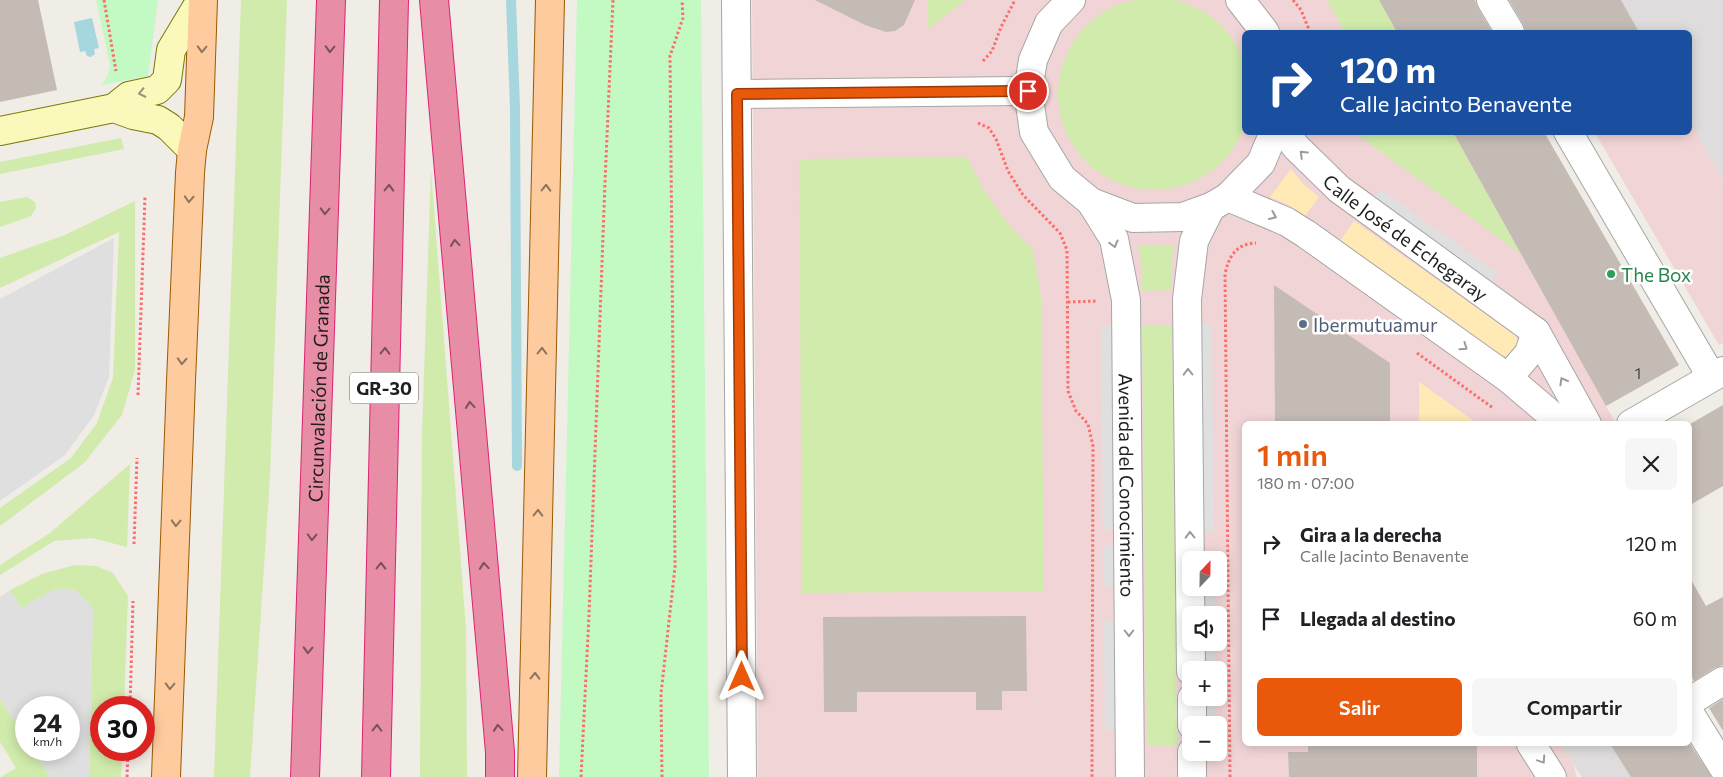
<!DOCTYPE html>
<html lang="es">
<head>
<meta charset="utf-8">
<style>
	:root { --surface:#fff; --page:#f6f6f6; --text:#202124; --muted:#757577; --accent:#ea580c }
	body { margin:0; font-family:Commissioner,sans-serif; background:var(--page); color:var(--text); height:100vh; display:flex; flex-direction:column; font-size:19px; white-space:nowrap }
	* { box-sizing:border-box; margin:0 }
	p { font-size:16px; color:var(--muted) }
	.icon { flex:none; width:28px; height:28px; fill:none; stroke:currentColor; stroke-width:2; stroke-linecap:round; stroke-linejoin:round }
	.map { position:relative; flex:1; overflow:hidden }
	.panel { position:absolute; left:1242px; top:421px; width:450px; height:325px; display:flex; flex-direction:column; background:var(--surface); border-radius:8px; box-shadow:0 2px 12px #0003 }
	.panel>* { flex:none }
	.top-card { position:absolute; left:1242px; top:30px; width:450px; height:105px; border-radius:8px; box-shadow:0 2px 12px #0003; background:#1a4fa0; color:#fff; overflow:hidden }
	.needle { width:32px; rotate:22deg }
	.buttons { position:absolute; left:1182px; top:551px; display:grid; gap:10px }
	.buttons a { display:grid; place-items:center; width:45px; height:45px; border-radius:8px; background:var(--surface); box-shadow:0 2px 12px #0003; font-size:25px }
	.speed { position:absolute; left:15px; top:696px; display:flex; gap:10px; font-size:25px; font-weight:700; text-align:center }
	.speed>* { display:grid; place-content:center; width:65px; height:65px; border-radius:50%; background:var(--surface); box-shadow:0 2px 12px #0003; line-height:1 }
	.speed small { font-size:12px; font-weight:400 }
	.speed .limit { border:8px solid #d22; background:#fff; color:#111 }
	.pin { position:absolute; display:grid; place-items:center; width:42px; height:42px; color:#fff; margin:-21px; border:2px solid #fff; border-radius:50%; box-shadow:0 1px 5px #0007 }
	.me { position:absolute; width:55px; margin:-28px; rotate:0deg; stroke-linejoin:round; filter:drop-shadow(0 0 4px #0008) }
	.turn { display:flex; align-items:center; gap:18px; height:105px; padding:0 15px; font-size:22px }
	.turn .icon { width:65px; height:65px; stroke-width:2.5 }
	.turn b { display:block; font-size:35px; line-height:42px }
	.round { display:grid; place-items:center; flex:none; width:52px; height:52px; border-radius:8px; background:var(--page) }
	.headline { display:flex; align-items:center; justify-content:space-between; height:85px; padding:0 15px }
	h1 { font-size:30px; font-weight:600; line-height:38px; color:var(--accent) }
	.button { display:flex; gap:10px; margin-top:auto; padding:10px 15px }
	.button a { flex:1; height:58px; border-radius:8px; background:var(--accent); color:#fff; font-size:20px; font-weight:600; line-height:58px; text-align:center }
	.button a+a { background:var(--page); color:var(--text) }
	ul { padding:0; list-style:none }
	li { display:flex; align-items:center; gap:15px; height:75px; padding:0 15px }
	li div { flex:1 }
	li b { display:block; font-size:19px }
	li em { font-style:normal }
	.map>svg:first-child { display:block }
	.residential { fill:#dedcdd }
	.commercial { fill:#f1d5d6; fill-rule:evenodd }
	.grass { fill:#d0ebab }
	.sand { fill:#ffe9b5 }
	.park { fill:#c3fac3 }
	.parking { fill:#dfdfdf }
	.water { fill:#a6d7de }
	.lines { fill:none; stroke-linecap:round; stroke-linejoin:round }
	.stream { stroke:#a6d7de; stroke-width:10 }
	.building { fill:#c5bbb5 }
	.street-casing { stroke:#a6a6a6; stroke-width:30 }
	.secondary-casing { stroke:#787a03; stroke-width:30 }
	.primary-casing { stroke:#9b5900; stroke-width:30 }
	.highway-casing { stroke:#de2374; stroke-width:30 }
	.path { stroke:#fc6d6b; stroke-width:3; stroke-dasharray:2.5 2.5; stroke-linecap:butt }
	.street { stroke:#fff; stroke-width:28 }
	.secondary { stroke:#faf8ba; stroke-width:28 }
	.primary { stroke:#fdcb9e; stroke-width:28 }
	.highway { stroke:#e88da6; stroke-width:28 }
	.oneway { stroke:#8e755e }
	.oneway2 { stroke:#79505c }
	.oneway3 { stroke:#979674 }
	.oneway4 { stroke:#9a9a9a }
	.route-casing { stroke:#983908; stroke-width:12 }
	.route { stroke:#ea580c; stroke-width:9 }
	.leisure-dot { fill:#2e9e5b; stroke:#fff; stroke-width:2 }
	.service-dot { fill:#5c6f8a; stroke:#fff; stroke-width:2 }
	.labels { text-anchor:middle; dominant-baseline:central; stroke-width:5; stroke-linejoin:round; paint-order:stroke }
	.number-label { font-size:16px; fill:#484644 }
	.shield { fill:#fff; stroke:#626262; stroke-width:1 }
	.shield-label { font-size:18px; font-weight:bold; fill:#1f1f1f }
	.street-label { font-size:19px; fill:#1f1f1f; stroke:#fff }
	.leisure-label { font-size:19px; fill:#27864d; stroke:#fff; text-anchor:start }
	.service-label { font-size:19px; fill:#4e5e75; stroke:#fff; text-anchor:start }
</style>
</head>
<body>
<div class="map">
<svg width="1723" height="777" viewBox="0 0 1723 777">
	<rect width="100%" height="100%" fill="#f0ece6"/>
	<path class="residential" d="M 1621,0 L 1723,0 L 1723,182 L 1690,123 L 1690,32 L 1639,32 Z
		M 1560,744 L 1688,744 L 1709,777 L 1582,777 Z"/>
	<path class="commercial" d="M 752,0 L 1467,0 L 1487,32 L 1245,32 L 1245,132 L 1544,133 L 1679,365 L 1606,406 L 1616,424 L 1245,424 L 1245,744 L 1560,744 L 1573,763 L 1577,777 L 758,777 ZM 1191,560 L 1219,560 L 1219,588 L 1191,588 ZM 1191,615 L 1219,615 L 1219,642 L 1191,642 ZM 1191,670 L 1219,670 L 1219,698 L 1191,698 ZM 1191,725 L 1219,725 L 1219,752 L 1191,752 Z
		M 1690,122 L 1723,181 L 1723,343 L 1719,345 L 1595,133 L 1690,132 Z"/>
	<path class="grass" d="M1058 94a96 96 0 1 1 192 0a96 96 0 1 1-192 0Z
		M 241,0 L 287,0 L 270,477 L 250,777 L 214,777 Z
		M 928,0 L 965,0 L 928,29 Z
		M 1327,0 L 1379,0 L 1397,32 L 1343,32 L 1342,26 Z
		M 1355,133 L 1453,133 L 1521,254 Z
		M 121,138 L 124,149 L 0,174 L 0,162 Z
		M 967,157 L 983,189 L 1008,224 L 1033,250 L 1041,295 L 1044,591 L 802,593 L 799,159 Z
		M 431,169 L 466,629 L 467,777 L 420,777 L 422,433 Z
		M 27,197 L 35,202 L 36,208 L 31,216 L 0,227 L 0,202 Z
		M 135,201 L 135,370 L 122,415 L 84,463 L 0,526 L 0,508 L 71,458 L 97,423 L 113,377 L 119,232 L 0,288 L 0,258 L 65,235 Z
		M 1138,246 L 1174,246 L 1171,266 L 1172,290 L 1142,291 L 1142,267 Z
		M 1142,325 L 1172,325 L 1177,745 L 1147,745 Z
		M 130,464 L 127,547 L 92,538 L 54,541 L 0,575 L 0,565 L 50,533 Z
		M 75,565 L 96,566 L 113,573 L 128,596 L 124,707 L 101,708 L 101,750 L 122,750 L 121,777 L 89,777 L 93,609 L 55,589 L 21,608 L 10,590 L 42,574 Z
		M 0,698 L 26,740 L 26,750 L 33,750 L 50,777 L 1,777 L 16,768 L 0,742 Z"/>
	<path class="sand" d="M 1291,169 L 1303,184 L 1319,197 L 1305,216 L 1289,205 L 1270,197 Z
		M 1354,221 L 1515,335 L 1519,343 L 1517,352 L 1509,356 L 1500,355 L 1340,241 Z
		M 1419,382 L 1478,424 L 1419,424 Z"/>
	<path class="park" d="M 96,0 L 158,0 L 148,76 L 101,85 L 107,77 L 110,65 Z
		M 577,0 L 701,0 L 709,777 L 559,777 Z"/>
	<path class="parking" d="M 1380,189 L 1498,273 L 1491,283 L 1373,199 Z
		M 114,238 L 109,377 L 94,415 L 65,455 L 0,501 L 0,299 Z
		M 1212,324 L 1214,531 L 1202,531 L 1200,325 Z
		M 1101,326 L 1113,326 L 1115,530 L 1103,530 Z
		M 1103,545 L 1115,545 L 1116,586 L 1104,586 Z
		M 1203,588 L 1215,588 L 1215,615 L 1203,615 Z
		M 55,589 L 75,589 L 93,609 L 89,777 L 50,777 L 33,750 L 69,750 L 69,708 L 26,708 L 26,740 L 0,698 L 0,597 L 10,590 L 21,608 Z
		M 1116,620 L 1117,731 L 1105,731 L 1104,621 Z
		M 1203,643 L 1215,643 L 1215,670 L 1203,670 Z
		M 1204,698 L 1216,698 L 1216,725 L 1204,725 Z"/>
	<path class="water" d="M 92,18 L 99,48 L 94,49 L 95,54 L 91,57 L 87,56 L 85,51 L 80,52 L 74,22 Z"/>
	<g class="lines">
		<path class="stream" d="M 511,0 L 515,109 L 517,466"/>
	</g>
	<path class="building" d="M 0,0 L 38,0 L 57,90 L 0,102 Z
		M 815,0 L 915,0 L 904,25 L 895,31 L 886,32 L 865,25 Z
		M 1379,0 L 1475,0 L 1478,8 L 1492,32 L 1397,32 Z
		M 1509,0 L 1621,0 L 1639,32 L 1526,32 L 1523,24 Z
		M 1453,132 L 1544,132 L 1679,365 L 1606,406 Z
		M 1274,285 L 1390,363 L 1390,424 L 1275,424 Z
		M 1723,405 L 1723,486 L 1690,505 L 1690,424 Z
		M 1690,578 L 1706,606 L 1723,597 L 1723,665 L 1715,668 L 1694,681 L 1690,674 Z
		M 1026,616 L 1027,691 L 1002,691 L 1002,710 L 976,710 L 976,692 L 857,692 L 857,712 L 824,712 L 823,617 Z
		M 1723,699 L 1723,731 L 1709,708 Z
		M 1308,744 L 1477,744 L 1477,777 L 1289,777 L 1288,752 L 1308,752 Z
		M 1610,744 L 1690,744 L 1712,777 L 1631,777 Z"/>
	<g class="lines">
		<defs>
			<g id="street">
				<path d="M 736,0 L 742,777"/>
				<path d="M 1071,0 L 1049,23 L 1033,60 L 1028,91 L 1034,132 L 1062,178 L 1091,202 L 1133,218 L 1183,217 L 1211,207 L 1228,197 L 1261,163 L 1274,132"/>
				<path d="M 1240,0 L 1265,32"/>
				<path d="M 1491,0 L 1510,32"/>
				<path d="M 737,94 L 1028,91"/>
				<path id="s1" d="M 1285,132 L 1296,147 L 1339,189 L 1536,332 L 1587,424"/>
				<path d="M 1568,132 L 1711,376"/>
				<path d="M 1228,197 L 1287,222 L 1306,234 L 1508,378 L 1562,424"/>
				<path id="s2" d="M 1091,202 L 1114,239 L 1126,300 L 1130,777"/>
				<path d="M 1508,378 L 1529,353 L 1536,332"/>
				<path d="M 1631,424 L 1723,371"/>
				<path d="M 1191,671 L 1187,299 L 1194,241 L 1211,207"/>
				<path d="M 1192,698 L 1192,725"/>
				<path d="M 1690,701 L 1723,681"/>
				<path d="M 1690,714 L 1723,767"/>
				<path d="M 1531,744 L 1552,777"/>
				<path d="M 1192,752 L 1192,777"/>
			</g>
			<path id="secondary" d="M 114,108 L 133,115 L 158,120 L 169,127 L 192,150
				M 0,131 L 114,108 L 129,96 L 157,90 L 167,80 L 171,50 L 201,0"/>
			<path id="primary" d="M 166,777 L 181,381 L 190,173 L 192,150 L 199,117 L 203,0
				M 532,777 L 550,0"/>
			<g id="highway">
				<path d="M 434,0 L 500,752 L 500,777"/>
				<path id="s3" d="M 305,777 L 331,0"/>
				<path d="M 376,777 L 394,0"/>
			</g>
		</defs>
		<use href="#street" class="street-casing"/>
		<use href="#secondary" class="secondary-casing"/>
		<use href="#primary" class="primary-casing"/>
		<use href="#highway" class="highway-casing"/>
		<path class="path" d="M 104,0 L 116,71
			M 1293,0 L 1301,10 L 1310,32
			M 983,61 L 992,51 L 1001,27 L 1015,0
			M 978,123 L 989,128 L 996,139 L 1008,171 L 1023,195 L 1060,233 L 1067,250 L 1068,391 L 1076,411 L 1088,424 L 1093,446 L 1092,777
			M 1068,302 L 1097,301
			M 1417,353 L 1493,408
			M 138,395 L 145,197
			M 134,544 L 137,458
			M 130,708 L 133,601
			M 127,777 L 128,750
			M 581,777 L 589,615 L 605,182 L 613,0
			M 662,777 L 661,694 L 675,567 L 670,56 L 683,18 L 682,0
			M 1230,777 L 1225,274 C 1229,256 1236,244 1256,243"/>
		<use href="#street" class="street"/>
		<use href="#secondary" class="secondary"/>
		<use href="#primary" class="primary"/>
		<use href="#highway" class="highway"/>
	</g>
	<defs><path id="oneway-chevron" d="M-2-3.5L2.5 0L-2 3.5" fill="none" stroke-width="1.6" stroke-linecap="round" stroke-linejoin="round" transform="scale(1.25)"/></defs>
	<g class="oneway">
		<use href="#oneway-chevron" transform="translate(202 49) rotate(92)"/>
		<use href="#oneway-chevron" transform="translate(546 188) rotate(-89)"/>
		<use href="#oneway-chevron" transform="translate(189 199) rotate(93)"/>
		<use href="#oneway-chevron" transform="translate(542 351) rotate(-89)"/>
		<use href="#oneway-chevron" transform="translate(182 361) rotate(93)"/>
		<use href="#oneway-chevron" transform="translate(538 513) rotate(-89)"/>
		<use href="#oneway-chevron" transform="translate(176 523) rotate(92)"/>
		<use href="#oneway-chevron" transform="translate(535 676) rotate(-89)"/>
		<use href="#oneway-chevron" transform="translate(170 686) rotate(92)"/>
	</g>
	<g class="oneway2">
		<use href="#oneway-chevron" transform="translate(330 49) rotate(92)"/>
		<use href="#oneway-chevron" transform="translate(389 188) rotate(-88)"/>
		<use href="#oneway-chevron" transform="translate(325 211) rotate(92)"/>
		<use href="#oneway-chevron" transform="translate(455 243) rotate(-95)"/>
		<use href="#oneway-chevron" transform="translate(385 351) rotate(-89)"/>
		<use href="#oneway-chevron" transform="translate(470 405) rotate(-95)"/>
		<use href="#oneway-chevron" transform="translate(312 537) rotate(92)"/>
		<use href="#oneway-chevron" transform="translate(381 566) rotate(-89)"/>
		<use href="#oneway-chevron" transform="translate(484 566) rotate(-95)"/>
		<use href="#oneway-chevron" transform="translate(308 650) rotate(92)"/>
		<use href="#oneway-chevron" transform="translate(377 728) rotate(-89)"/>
		<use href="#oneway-chevron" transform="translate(498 728) rotate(-95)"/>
	</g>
	<use class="oneway3" href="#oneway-chevron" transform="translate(142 93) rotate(168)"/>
	<g class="oneway4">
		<use href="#oneway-chevron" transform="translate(1303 154) rotate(-136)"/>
		<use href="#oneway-chevron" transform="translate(1273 216) rotate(23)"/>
		<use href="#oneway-chevron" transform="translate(1114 244) rotate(75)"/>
		<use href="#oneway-chevron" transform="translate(1464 347) rotate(35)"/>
		<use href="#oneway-chevron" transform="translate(1188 372) rotate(-91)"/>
		<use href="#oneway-chevron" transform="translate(1563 381) rotate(-119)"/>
		<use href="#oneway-chevron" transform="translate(1190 535) rotate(-91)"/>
		<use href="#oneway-chevron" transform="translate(1129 633) rotate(90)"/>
		<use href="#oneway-chevron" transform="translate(1542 760) rotate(56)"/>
	</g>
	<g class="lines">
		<defs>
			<path id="route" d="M 742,677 L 737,94 L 1028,91"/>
		</defs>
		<use href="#route" class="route-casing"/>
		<use href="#route" class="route"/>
	</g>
	<circle class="leisure-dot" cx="1611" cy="274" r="5"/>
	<circle class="service-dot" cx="1303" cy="324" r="5"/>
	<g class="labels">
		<g class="number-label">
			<text x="1638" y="372">1</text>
		</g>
		<rect class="shield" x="350" y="372.5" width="68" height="31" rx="4"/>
		<g class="shield-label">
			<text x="384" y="388">GR-30</text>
		</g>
		<g class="street-label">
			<text stroke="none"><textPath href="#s1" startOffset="161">Calle José de Echegaray</textPath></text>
			<text stroke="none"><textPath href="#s3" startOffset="389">Circunvalación de Granada</textPath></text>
			<text stroke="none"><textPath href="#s2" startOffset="291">Avenida del Conocimiento</textPath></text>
		</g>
		<g class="leisure-label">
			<text x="1621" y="274">The Box</text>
		</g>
		<g class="service-label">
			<text x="1313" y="324">Ibermutuamur</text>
		</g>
	</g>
</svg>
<div class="buttons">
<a><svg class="needle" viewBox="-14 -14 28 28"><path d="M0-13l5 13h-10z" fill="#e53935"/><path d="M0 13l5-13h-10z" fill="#757577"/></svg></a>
<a><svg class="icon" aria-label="sound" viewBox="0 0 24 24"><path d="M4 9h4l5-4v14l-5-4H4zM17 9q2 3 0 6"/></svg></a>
<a>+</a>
<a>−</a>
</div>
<div class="speed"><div>24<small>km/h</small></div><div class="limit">30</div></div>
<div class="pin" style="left:1028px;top:91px;background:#d93025"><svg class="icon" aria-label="arrive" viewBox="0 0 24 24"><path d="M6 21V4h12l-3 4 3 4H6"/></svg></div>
<svg class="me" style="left:742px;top:677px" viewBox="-20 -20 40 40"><path d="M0-17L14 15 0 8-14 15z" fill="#ea580c" stroke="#fff" stroke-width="4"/></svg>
<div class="top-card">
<div class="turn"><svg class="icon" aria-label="right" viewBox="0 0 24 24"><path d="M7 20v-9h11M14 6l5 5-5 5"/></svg><div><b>120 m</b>Calle Jacinto Benavente</div></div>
</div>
<section class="panel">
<div class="headline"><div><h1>1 min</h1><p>180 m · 07:00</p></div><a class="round"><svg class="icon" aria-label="close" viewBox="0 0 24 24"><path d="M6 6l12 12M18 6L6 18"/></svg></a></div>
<ul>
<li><svg class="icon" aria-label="right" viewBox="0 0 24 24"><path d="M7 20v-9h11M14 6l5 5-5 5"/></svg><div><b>Gira a la derecha</b><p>Calle Jacinto Benavente</p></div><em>120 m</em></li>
<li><svg class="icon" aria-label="arrive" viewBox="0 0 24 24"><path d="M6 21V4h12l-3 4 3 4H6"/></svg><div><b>Llegada al destino</b></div><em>60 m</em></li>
</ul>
<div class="button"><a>Salir</a><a>Compartir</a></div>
</section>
</div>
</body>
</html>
